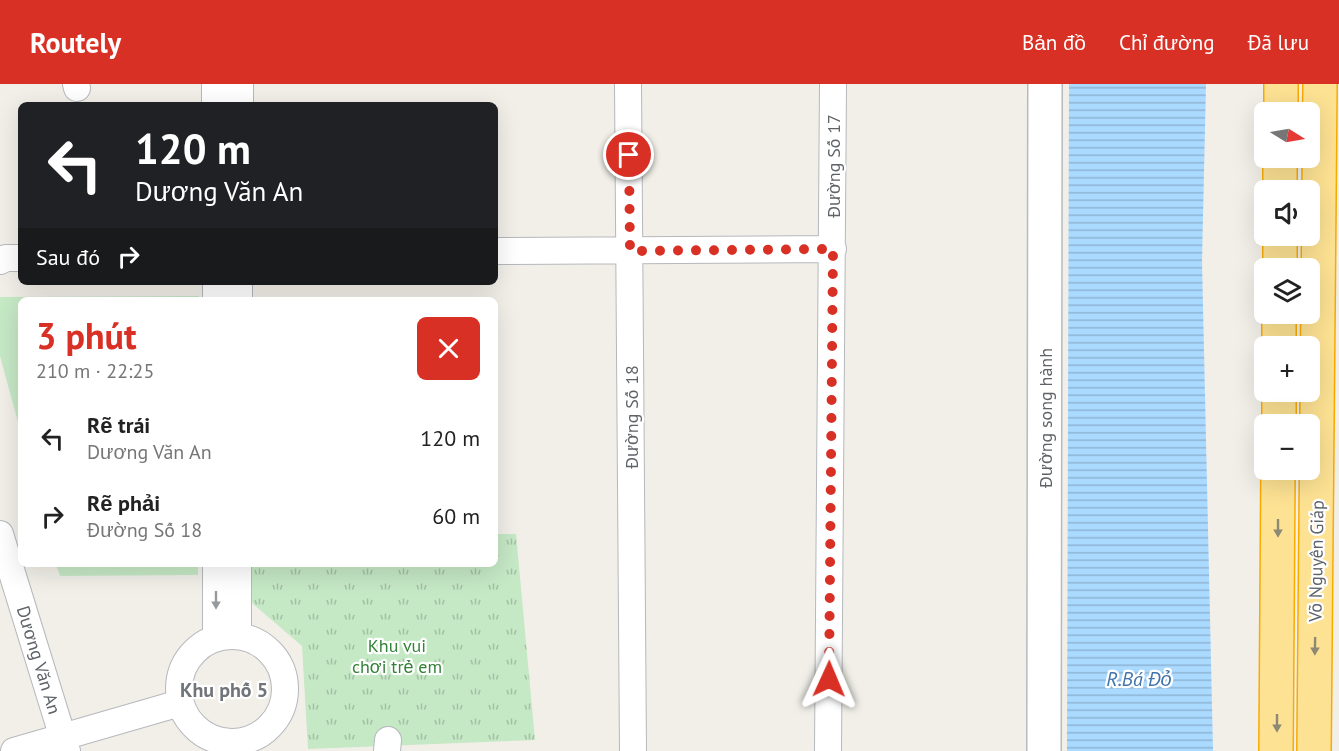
<!DOCTYPE html>
<html lang="vi">
<head>
<meta charset="utf-8">
<style>
	:root { --surface:#fff; --page:#f6f6f6; --text:#222; --muted:#767676; --accent:#d93025 }
	body { margin:0; font-family:"PT Sans",sans-serif; background:var(--page); color:var(--text); height:100vh; display:flex; flex-direction:column; font-size:22px; white-space:nowrap }
	* { box-sizing:border-box; margin:0 }
	p { font-size:20px; color:var(--muted) }
	.icon { flex:none; width:33px; height:33px; fill:none; stroke:currentColor; stroke-width:2; stroke-linecap:round; stroke-linejoin:round }
	.map { position:relative; flex:1; overflow:hidden }
	.sheet { position:absolute; left:18px; top:213px; width:480px; height:270px; display:flex; flex-direction:column; background:var(--surface); border-radius:9px; box-shadow:0 6px 24px #0002 }
	.sheet>* { flex:none }
	.hud { position:absolute; left:18px; top:18px; width:480px; height:183px; border-radius:9px; box-shadow:0 6px 24px #0002; background:#202124; color:#fff; overflow:hidden }
	.needle { width:39px; rotate:101deg }
	.controls { position:absolute; left:1254px; top:18px; display:grid; gap:12px }
	.controls a { display:grid; place-items:center; width:66px; height:66px; border-radius:9px; background:var(--surface); box-shadow:0 6px 24px #0002; font-size:30px }
	.pin { position:absolute; display:grid; place-items:center; width:51px; height:51px; color:#fff; margin:-26px; border:3px solid #fff; border-radius:50%; box-shadow:0 2px 6px #0007 }
	.me { position:absolute; width:66px; margin:-33px; rotate:1deg; stroke-linejoin:round; filter:drop-shadow(0 0 4px #0008) }
	.turn { display:flex; align-items:center; gap:21px; height:126px; padding:0 18px; font-size:27px }
	.turn .icon { width:78px; height:78px; stroke-width:2.5 }
	.turn b { display:block; font-size:42px; line-height:51px }
	.then { display:flex; align-items:center; height:57px; padding:0 18px; background:#0003; gap:12px; font-size:22px }
	.round { display:grid; place-items:center; flex:none; width:63px; height:63px; border-radius:9px; background:var(--page) }
	.summary { display:flex; align-items:center; justify-content:space-between; height:102px; padding:0 18px }
	h1 { font-size:36px; font-weight:800; line-height:45px; color:var(--accent) }
	ul { padding:0; list-style:none }
	li { display:flex; align-items:center; gap:18px; height:78px; padding:0 18px }
	li div { flex:1 }
	li b { display:block; font-size:22px }
	li em { font-style:normal }
	header { display:flex; align-items:center; gap:36px; box-sizing:border-box; height:84px; padding:0 30px; background:var(--accent); color:#fff }
	header strong { font-size:28px }
	nav { display:flex; gap:33px; margin-inline-start:auto; font-size:21px }
	.map>svg:first-child { display:block }
	.park { fill:url(#park-tufts) }
	.garden { fill:#c5e8c5 }
	.water { fill:url(#water-rules) }
	.lines { fill:none; stroke-linecap:round; stroke-linejoin:round }
	.street-casing { stroke:#b5b8bc; stroke-width:28 }
	.secondary-casing { stroke:#b6babf; stroke-width:36 }
	.highway-casing { stroke:#f9ab00; stroke-width:36 }
	.street { stroke:#fff; stroke-width:26 }
	.secondary { stroke:#fff; stroke-width:33 }
	.highway { stroke:#fde293; stroke-width:33 }
	.oneway { fill:#8e8975 }
	.oneway2 { fill:#979a9d }
	.route { stroke:#d93025; stroke-width:10; stroke-dasharray:0 18 }
	.labels { text-anchor:middle; dominant-baseline:central; stroke-width:4.5; stroke-linejoin:round; paint-order:stroke }
	.street-label { font-size:18px; fill:#5f6368; stroke:#fff }
	.park-label { font-size:18px; fill:#348238; stroke:#fff }
	.water-label { font-size:20px; font-style:italic; fill:#4174aa; stroke:#fff }
	.neighbourhood-label { font-size:20px; font-weight:bold; fill:#70757a; stroke:#fff }
</style>
</head>
<body>
<header>
<strong>Routely</strong>
<nav><a>Bản đồ</a><a>Chỉ đường</a><a>Đã lưu</a></nav>
</header>
<div class="map">
<svg width="1339" height="667" viewBox="0 0 1339 667">
	<defs>
		<pattern id="park-tufts" width="24" height="20" patternUnits="userSpaceOnUse" patternTransform="scale(1.5)"><rect width="24" height="20" fill="#c5e8c5"/><path d="M3 7l-1-3M5 7V3M7 7l1-3M15 17l-1-3M17 17v-4M19 17l1-3" fill="none" stroke="#a3c0a4"/></pattern>
		<pattern id="water-rules" width="6" height="5" patternUnits="userSpaceOnUse" patternTransform="scale(1.5)"><rect width="6" height="5" fill="#aadaff"/><path d="M0 2.5h6" fill="none" stroke="#8eb4d2"/></pattern>
	</defs>
	<rect width="100%" height="100%" fill="#f1efe8"/>
	<path class="park" d="M 495,450 L 516,450 L 535,656 L 308,665 L 302,562 L 252,519 L 250,480 L 495,480 Z"/>
	<path class="garden" d="M 199,212 L 199,216 L 21,216 L 21,349 L 0,272 L 0,213 Z
		M 56,480 L 198,480 L 198,491 L 60,492 Z"/>
	<path class="water" d="M 1069,0 L 1206,0 L 1202,177 L 1213,667 L 1067,667 Z"/>
	<g class="lines">
		<defs>
			<path id="street" d="M 76,0 L 77,4
				M 215,0 L 215,21
				M 628,0 L 633,667
				M 240,21 L 240,0
				M 495,167 L 833,165
				M 0,177 L 6,174 L 21,174
				M 216,198 L 216,216
				M 239,216 L 239,198
				M 0,450 L 67,667
				M 216,480 L 216,553
				M 238,552 L 238,480
				M179 605a53 53 0 1 1 106 0a53 53 0 1 1-106 0Z
				M 14,667 L 180,619
				M 387,667 L 388,656
				M 828,667 L 833,0"/>
			<path id="secondary" d="M 1044,667 L 1045,0"/>
			<path id="highway" d="M 1281,28 L 1281,0
				M 1280,106 L 1280,74
				M 1280,184 L 1280,152
				M 1279,262 L 1279,230
				M 1279,340 L 1279,308
				M 1276,667 L 1278,386
				M 1314,667 L 1320,0"/>
		</defs>
		<use href="#street" class="street-casing"/>
		<use href="#secondary" class="secondary-casing"/>
		<use href="#highway" class="highway-casing"/>
		<use href="#street" class="street"/>
		<use href="#secondary" class="secondary"/>
		<use href="#highway" class="highway"/>
	</g>
	<defs><path id="oneway-solid" d="M-6-.8H1V-3.2L6.5 0L1 3.2V.8H-6Z" transform="scale(1.5)"/></defs>
	<g class="oneway">
		<use href="#oneway-solid" transform="translate(1278 444) rotate(90)"/>
		<use href="#oneway-solid" transform="translate(1315 562) rotate(91)"/>
		<use href="#oneway-solid" transform="translate(1277 639) rotate(90)"/>
	</g>
	<use class="oneway2" href="#oneway-solid" transform="translate(216 516) rotate(90)"/>
	<g class="lines">
		<path class="route" d="M 629,71 L 630,167 L 833,165 L 829,595"/>
	</g>
	<g class="labels">
		<g class="street-label">
			<text transform="translate(833 82) rotate(-90)">Đường Số 17</text>
			<text transform="translate(631 333) rotate(-90)">Đường Số 18</text>
			<text transform="translate(1045 334) rotate(-90)">Đường song hành</text>
			<text transform="translate(1316 477) rotate(-89)">Võ Nguyên Giáp</text>
			<text transform="translate(39 576) rotate(73)">Dương Văn An</text>
		</g>
		<g class="park-label">
			<text x="397" y="561">Khu vui<tspan x="397" dy="21">chơi trẻ em</tspan></text>
		</g>
		<g class="water-label">
			<text x="1139" y="595">R.Bá Đỏ</text>
		</g>
		<g class="neighbourhood-label">
			<text x="224" y="606">Khu phố 5</text>
		</g>
	</g>
</svg>
<div class="controls">
<a><svg class="needle" viewBox="-14 -14 28 28"><path d="M0-13l5 13h-10z" fill="#e53935"/><path d="M0 13l5-13h-10z" fill="#767676"/></svg></a>
<a><svg class="icon" aria-label="sound" viewBox="0 0 24 24"><path d="M4 9h4l5-4v14l-5-4H4zM17 9q2 3 0 6"/></svg></a>
<a><svg class="icon" aria-label="layers" viewBox="0 0 24 24"><path d="M12 4l9 5-9 5-9-5zM3 14l9 5 9-5"/></svg></a>
<a>+</a>
<a>−</a>
</div>
<div class="pin" style="left:629px;top:71px;background:#d93025"><svg class="icon" aria-label="arrive" viewBox="0 0 24 24"><path d="M6 21V4h12l-3 4 3 4H6"/></svg></div>
<svg class="me" style="left:829px;top:595px" viewBox="-20 -20 40 40"><path d="M0-17L14 15 0 8-14 15z" fill="#d93025" stroke="#fff" stroke-width="4"/></svg>
<div class="hud">
<div class="turn"><svg class="icon" aria-label="left" viewBox="0 0 24 24"><path d="M17 20v-9H6M10 6l-5 5 5 5"/></svg><div><b>120 m</b>Dương Văn An</div></div>
<div class="then">Sau đó<svg class="icon" aria-label="right" viewBox="0 0 24 24"><path d="M7 20v-9h11M14 6l5 5-5 5"/></svg></div>
</div>
<section class="sheet">
<div class="summary"><div><h1>3 phút</h1><p>210 m · 22:25</p></div><a class="round" style="background:#d93025;color:#fff"><svg class="icon" aria-label="close" viewBox="0 0 24 24"><path d="M6 6l12 12M18 6L6 18"/></svg></a></div>
<ul>
<li><svg class="icon" aria-label="left" viewBox="0 0 24 24"><path d="M17 20v-9H6M10 6l-5 5 5 5"/></svg><div><b>Rẽ trái</b><p>Dương Văn An</p></div><em>120 m</em></li>
<li><svg class="icon" aria-label="right" viewBox="0 0 24 24"><path d="M7 20v-9h11M14 6l5 5-5 5"/></svg><div><b>Rẽ phải</b><p>Đường Số 18</p></div><em>60 m</em></li>
</ul>
</section>
</div>
</body>
</html>
